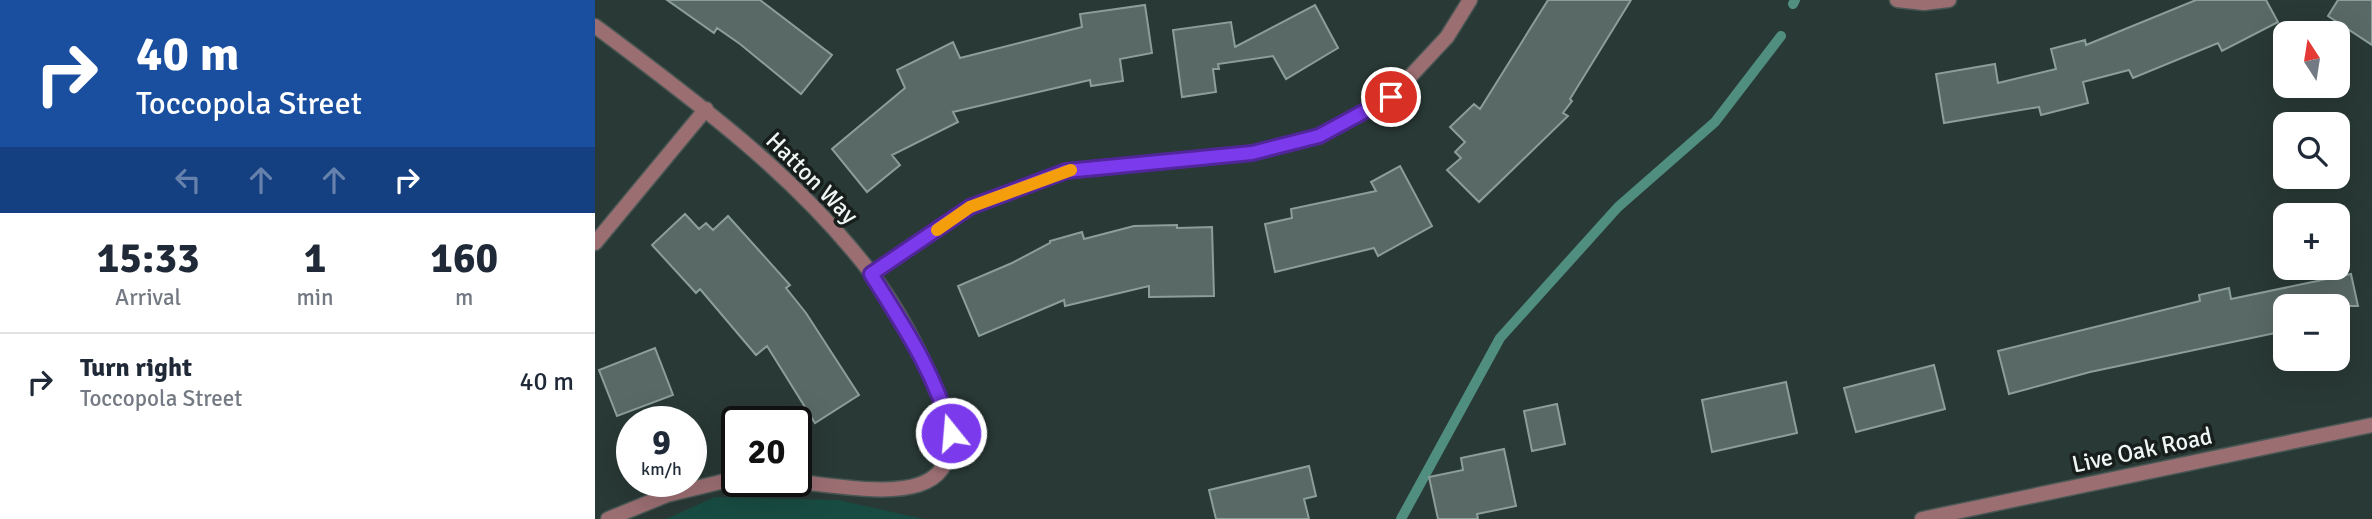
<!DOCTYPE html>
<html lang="en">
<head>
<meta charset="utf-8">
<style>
	:root { --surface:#fff; --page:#f2f2f3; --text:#1f2937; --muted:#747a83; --line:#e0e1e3 }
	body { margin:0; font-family:Signika,sans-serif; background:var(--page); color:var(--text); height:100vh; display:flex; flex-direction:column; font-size:26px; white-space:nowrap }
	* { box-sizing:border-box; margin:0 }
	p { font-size:23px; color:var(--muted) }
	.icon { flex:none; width:38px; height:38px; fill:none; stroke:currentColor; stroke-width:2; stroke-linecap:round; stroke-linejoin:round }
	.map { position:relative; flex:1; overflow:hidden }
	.drawer { display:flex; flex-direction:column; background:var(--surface); width:595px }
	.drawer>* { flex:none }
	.top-card { background:#1a4fa0; color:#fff; overflow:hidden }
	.needle { width:46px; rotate:348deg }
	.tools { position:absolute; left:1678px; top:21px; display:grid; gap:14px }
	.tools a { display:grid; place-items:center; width:77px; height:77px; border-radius:14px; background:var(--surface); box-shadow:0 7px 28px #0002; font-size:35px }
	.speed { position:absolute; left:21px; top:406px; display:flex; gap:14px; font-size:35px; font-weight:700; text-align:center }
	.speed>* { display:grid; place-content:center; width:91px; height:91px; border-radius:50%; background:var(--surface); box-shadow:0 7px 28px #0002; line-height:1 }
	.speed small { font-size:18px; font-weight:400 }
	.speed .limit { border:4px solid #111; border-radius:10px; background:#fff; color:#111 }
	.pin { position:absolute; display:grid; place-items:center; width:60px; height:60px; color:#fff; margin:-30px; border:4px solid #fff; border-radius:50%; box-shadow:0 2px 7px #0007 }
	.me { position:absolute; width:77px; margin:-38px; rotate:343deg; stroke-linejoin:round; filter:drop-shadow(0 0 5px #0008) }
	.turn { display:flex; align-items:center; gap:24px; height:147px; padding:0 21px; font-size:32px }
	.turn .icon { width:91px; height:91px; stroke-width:2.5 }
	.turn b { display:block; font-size:49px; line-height:60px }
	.lanes { display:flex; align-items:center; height:66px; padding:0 21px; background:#0003; justify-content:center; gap:35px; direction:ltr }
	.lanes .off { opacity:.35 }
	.eta { display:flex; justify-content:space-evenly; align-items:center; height:119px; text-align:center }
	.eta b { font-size:42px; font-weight:700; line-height:49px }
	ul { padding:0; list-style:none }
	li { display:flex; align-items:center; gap:21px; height:98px; padding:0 21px; border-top:2px solid var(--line) }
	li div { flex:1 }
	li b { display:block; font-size:26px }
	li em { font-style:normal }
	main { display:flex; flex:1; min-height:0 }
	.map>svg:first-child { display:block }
	.green { fill:#184c42 }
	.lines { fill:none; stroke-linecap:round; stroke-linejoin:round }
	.stream { stroke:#508e80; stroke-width:10 }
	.building { fill:#596965; stroke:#8c9e99; stroke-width:2 }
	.lane-casing { stroke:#495754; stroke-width:17 }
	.street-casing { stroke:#495754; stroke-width:17 }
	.lane { stroke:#9b6e72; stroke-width:14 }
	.street { stroke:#9b6e72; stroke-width:14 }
	.route-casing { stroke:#51269a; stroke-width:18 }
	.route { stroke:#7c3aed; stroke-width:12 }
	.slow { stroke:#f59e0b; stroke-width:12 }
	.labels { text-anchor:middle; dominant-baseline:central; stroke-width:7; stroke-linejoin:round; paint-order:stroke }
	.street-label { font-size:24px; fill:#eef7f5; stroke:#171e1c }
</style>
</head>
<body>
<main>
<section class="drawer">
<div class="top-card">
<div class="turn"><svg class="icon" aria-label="right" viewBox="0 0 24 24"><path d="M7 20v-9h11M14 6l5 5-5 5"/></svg><div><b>40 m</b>Toccopola Street</div></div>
<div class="lanes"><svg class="icon off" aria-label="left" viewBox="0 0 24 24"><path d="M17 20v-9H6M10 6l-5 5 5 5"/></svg><svg class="icon off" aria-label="ahead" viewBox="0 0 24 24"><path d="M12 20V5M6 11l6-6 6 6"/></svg><svg class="icon off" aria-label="ahead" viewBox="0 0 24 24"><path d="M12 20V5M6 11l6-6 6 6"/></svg><svg class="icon" aria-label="right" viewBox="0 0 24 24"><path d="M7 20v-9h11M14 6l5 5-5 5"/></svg></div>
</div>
<div class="eta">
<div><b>15:33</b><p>Arrival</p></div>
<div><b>1</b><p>min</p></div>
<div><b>160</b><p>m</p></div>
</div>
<ul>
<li><svg class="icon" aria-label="right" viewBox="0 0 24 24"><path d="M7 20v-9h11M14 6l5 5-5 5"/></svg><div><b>Turn right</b><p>Toccopola Street</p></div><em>40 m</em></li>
</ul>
</section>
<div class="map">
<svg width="1777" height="519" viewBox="0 0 1777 519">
	<rect width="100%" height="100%" fill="#293935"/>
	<path class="green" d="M 120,497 L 243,500 L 329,519 L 71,519 Z"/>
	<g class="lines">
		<path class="stream" d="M 1198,4 L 1200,0
			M 806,519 L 905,338 L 1023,207 L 1120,122 L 1186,36"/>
	</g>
	<path class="building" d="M 72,0 L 165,0 L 237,55 L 206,94 L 145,44 L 122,28 L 119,33 Z
		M 953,0 L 1036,0 L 975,99 L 977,101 L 968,113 L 973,116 L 884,202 L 852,170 L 866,158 L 860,152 L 870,142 L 855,127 L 879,104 L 885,109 Z
		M 1601,0 L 1671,0 L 1683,22 L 1627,51 L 1623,43 L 1538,78 L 1534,70 L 1488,82 L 1493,103 L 1446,115 L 1444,107 L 1349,123 L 1341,74 L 1400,64 L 1403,83 L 1461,69 L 1456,49 L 1490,40 L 1491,45 Z
		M 1743,0 L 1777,0 L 1777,45 L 1733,16 Z
		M 550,5 L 557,53 L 525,59 L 528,81 L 496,86 L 495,80 L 358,112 L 363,122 L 297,155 L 305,165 L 272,192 L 237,149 L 310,88 L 302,70 L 358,42 L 365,58 L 487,27 L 485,14 Z
		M 720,5 L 743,48 L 691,79 L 678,56 L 623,64 L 624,69 L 618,69 L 621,92 L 587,97 L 578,30 L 636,22 L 640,47 Z
		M 805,166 L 837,226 L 783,256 L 779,248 L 680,272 L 670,224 L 697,218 L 696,209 L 781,191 L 776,182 Z
		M 90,214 L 104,229 L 111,223 L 118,230 L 133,216 L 195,285 L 191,288 L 211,313 L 264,395 L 220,423 L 172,346 L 161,355 L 105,289 L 101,293 L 57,245 Z
		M 582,225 L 582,228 L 617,227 L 619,296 L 554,297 L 554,286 L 470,306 L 469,300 L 384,336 L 363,286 L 417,263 L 455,243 L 455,241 L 487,232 L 489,239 L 539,226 Z
		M 1756,274 L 1763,306 L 1690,306 L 1690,331 L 1495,372 L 1414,394 L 1403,351 L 1605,301 L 1604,295 L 1634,288 L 1636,299 Z
		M 60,348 L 78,395 L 22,416 L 4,370 Z
		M 1339,365 L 1350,409 L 1261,432 L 1249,388 Z
		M 1191,382 L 1202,433 L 1117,452 L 1107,400 Z
		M 962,404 L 970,444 L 937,451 L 929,411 Z
		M 909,449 L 921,506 L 882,514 L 883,519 L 843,519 L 834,477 L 868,470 L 866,458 Z
		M 714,466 L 721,496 L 709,499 L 714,519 L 621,519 L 614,490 Z"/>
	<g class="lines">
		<defs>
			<path id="lane" d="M 192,481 C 263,486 381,519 349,408
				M 13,519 L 72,495 L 142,478"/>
			<path id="street" d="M 1302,0 L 1329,3 L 1354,0
				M 0,26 C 99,100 200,174 276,273 C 307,313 330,361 349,408
				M 0,243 L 111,109
				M 276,274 L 375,207 L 471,171 L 657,153 L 724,136 L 796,97 L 852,37 L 875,0
				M 1327,519 L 1777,425"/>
		</defs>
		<use href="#lane" class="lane-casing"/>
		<use href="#street" class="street-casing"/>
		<use href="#lane" class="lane"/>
		<use href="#street" class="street"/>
	</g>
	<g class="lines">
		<defs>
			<path id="route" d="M 356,433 C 341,374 308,325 276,274 L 375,207 L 471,171 L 657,153 L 724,136 L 796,97"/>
		</defs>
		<use href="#route" class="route-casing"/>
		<use href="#route" class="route"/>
		<path class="slow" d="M 342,230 L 375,207 L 476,170"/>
	</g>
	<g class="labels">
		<g class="street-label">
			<text transform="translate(217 178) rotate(45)">Hatton Way</text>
			<text transform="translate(1547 450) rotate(-12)">Live Oak Road</text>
		</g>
	</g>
</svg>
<div class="tools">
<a><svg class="needle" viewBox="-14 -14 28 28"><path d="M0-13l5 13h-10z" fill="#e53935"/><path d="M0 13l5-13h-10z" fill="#747a83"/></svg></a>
<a><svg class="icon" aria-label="search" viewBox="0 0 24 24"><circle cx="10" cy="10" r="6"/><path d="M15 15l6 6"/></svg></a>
<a>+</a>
<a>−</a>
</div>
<div class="speed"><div>9<small>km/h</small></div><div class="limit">20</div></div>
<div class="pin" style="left:796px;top:97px;background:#d93025"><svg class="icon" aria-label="arrive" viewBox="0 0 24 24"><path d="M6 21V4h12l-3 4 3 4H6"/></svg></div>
<svg class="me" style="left:356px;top:433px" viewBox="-20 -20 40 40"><circle r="17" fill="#7c3aed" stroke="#fff" stroke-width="3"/><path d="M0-11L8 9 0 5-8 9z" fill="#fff"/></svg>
</div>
</main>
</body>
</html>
